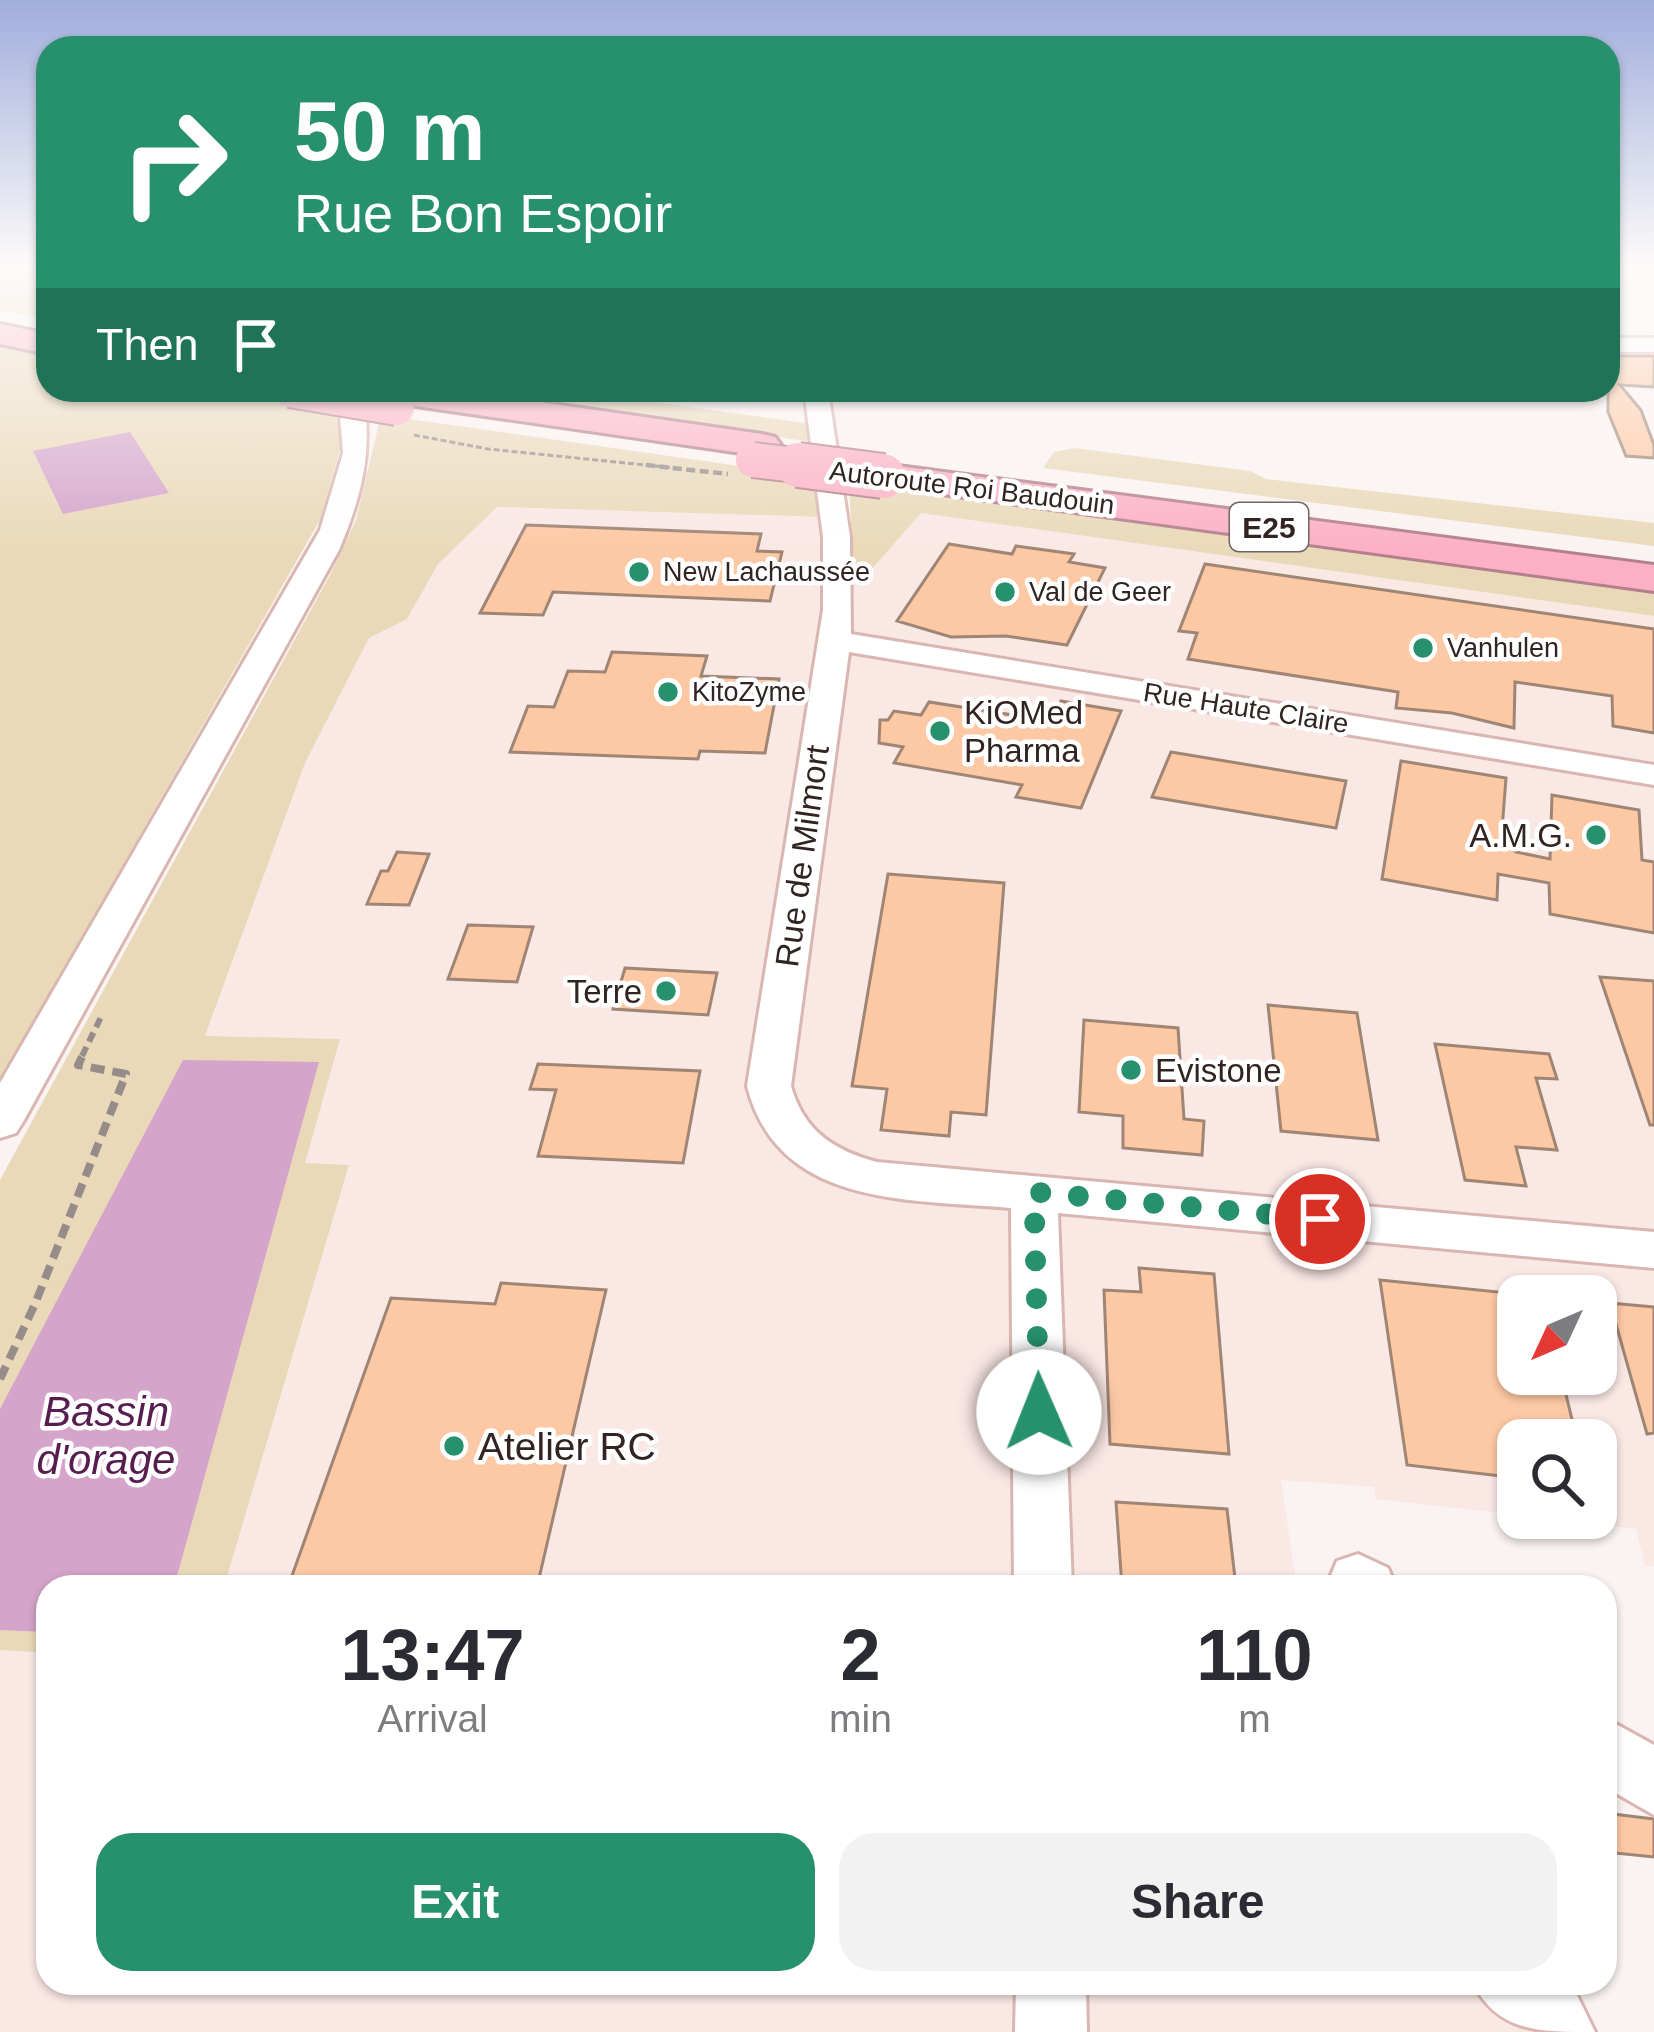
<!DOCTYPE html>
<html lang="en">
<head>
<meta charset="utf-8">
<style>
	:root { --surface:#fff; --page:#f2f2f3; --text:#2b2b33; --muted:#7c7c81; --accent:#27906d }
	body { margin:0; font-family:Arial,sans-serif; background:var(--page); color:var(--text); height:100vh; display:flex; flex-direction:column; font-size:45px; white-space:nowrap }
	* { box-sizing:border-box; margin:0 }
	p { font-size:39px; color:var(--muted) }
	.icon { flex:none; width:66px; height:66px; fill:none; stroke:currentColor; stroke-width:2; stroke-linecap:round; stroke-linejoin:round }
	.map { position:relative; flex:1; overflow:hidden }
	.drawer { position:absolute; left:36px; top:1575px; width:1581px; height:420px; display:flex; flex-direction:column; background:var(--surface); border-radius:36px; box-shadow:0 3px 9px #0004 }
	.drawer>* { flex:none }
	.guide { position:absolute; left:36px; top:36px; width:1584px; height:366px; border-radius:36px; box-shadow:0 3px 9px #0004; background:#27906d; color:#fff; overflow:hidden }
	.needle { width:78px; rotate:226deg }
	.buttons { position:absolute; left:1497px; top:1275px; display:grid; gap:24px }
	.buttons a { display:grid; place-items:center; width:120px; height:120px; border-radius:24px; background:var(--surface); box-shadow:0 3px 9px #0004; font-size:60px }
	.pin { position:absolute; display:grid; place-items:center; width:102px; height:102px; color:#fff; margin:-51px; border:6px solid #fff; border-radius:50%; box-shadow:0 3px 12px #0007 }
	.me { position:absolute; width:132px; margin:-66px; rotate:359deg; stroke-linejoin:round; filter:drop-shadow(0 0 9px #0008) }
	.turn { display:flex; align-items:center; gap:42px; height:252px; padding:0 60px; font-size:54px }
	.turn .icon { width:156px; height:156px; stroke-width:2.5 }
	.turn b { display:block; font-size:84px; line-height:102px }
	.then { display:flex; align-items:center; height:114px; padding:0 60px; background:#0003; gap:24px; font-size:45px }
	.eta { display:flex; justify-content:space-evenly; align-items:center; height:204px; text-align:center }
	.eta b { font-size:72px; font-weight:800; line-height:84px }
	.button { display:flex; gap:24px; margin-top:auto; padding:24px 60px }
	.button a { flex:1; height:138px; border-radius:36px; background:var(--accent); color:#fff; font-size:48px; font-weight:800; line-height:138px; text-align:center }
	.button a+a { background:var(--page); color:var(--text) }
	.map>svg:first-child { display:block }
	.built { fill:#fae8e5; fill-rule:evenodd }
	.green { fill:#ead9b9 }
	.water { fill:#d4a4ca }
	.building { fill:#fdc8a4; stroke:#9f8574; stroke-width:3 }
	.lines { fill:none; stroke-linecap:round; stroke-linejoin:round }
	.minor-casing { stroke:#d9b6b1; stroke-width:6 }
	.highway-casing { stroke:#b47f8c; stroke-width:6 }
	.path-far3 { stroke:#968c8a; stroke-width:3; stroke-dasharray:6 3; stroke-linecap:butt }
	.path-far2 { stroke:#968c8a; stroke-width:4.5; stroke-dasharray:9 4.5; stroke-linecap:butt }
	.path-far1 { stroke:#968c8a; stroke-width:6; stroke-dasharray:10 6; stroke-linecap:butt }
	.path { stroke:#968c8a; stroke-width:8; stroke-dasharray:14 8; stroke-linecap:butt }
	.minor { fill:#fff; fill-rule:evenodd }
	.highway { fill:#fbb0c5; fill-rule:evenodd }
	.highway-bridge-far1-casing { stroke:#b47f8c; stroke-width:38; stroke-linecap:butt }
	.highway-bridge-casing { stroke:#b47f8c; stroke-width:48; stroke-linecap:butt }
	.highway-bridge-far1 { stroke:#fbb0c5; stroke-width:34 }
	.highway-bridge { stroke:#fbb0c5; stroke-width:44 }
	.route { stroke:#27906d; stroke-width:21; stroke-dasharray:0 37.8 }
	.poi-dot { fill:#27906d; stroke:#fff; stroke-width:4.5 }
	.labels { text-anchor:middle; dominant-baseline:central; stroke-width:9; stroke-linejoin:round; paint-order:stroke }
	.far-street-label { font-size:27px; fill:#312422; stroke:#fff }
	.far-poi-label { font-size:27px; fill:#312422; stroke:#fff; text-anchor:start }
	.shield { fill:#fff; stroke:#6f6664; stroke-width:3 }
	.shield-label { font-size:30px; font-weight:bold; fill:#312422 }
	.poi-label { font-size:33px; fill:#312422; stroke:#fff; text-anchor:start }
	.street-label { font-size:33px; fill:#312422; stroke:#fff }
	.near-poi-label { font-size:39px; fill:#312422; stroke:#fff; text-anchor:start }
	.near-water-label { font-size:42px; font-style:italic; fill:#561d4e; stroke:#fff }
</style>
</head>
<body>
<div class="map">
<svg width="1654" height="2032" viewBox="0 0 1654 2032">
	<rect width="100%" height="100%" fill="#faf3f2"/>
	<path class="built" d="M 497,507 L 829,517 L 835,566 L 871,570 L 921,513 L 1654,616 L 1654,1566 L 1645,1566 L 1636,1529 L 1542,1518 L 1596,1518 L 1596,1440 L 1518,1440 L 1518,1515 L 1376,1499 L 1374,1487 L 1281,1480 L 1297,1587 L 224,1587 L 349,1166 L 304,1164 L 205,1037 L 305,763 L 369,638 L 407,619 L 438,564 ZM 1518,1296 L 1596,1296 L 1596,1374 L 1518,1374 Z
		M 0,1650 L 48,1653 L 48,1983 L 1568,1983 L 1586,2032 L 0,2032 Z"/>
	<path class="green" d="M 0,268 L 48,268 L 48,320 L 0,310 Z
		M 0,345 L 48,355 L 48,390 L 233,390 L 343,409 L 343,439 L 320,520 L 0,1080 Z
		M 435,390 L 567,390 L 812,424 L 813,442 Z
		M 381,415 L 824,478 L 824,517 L 497,507 L 438,564 L 407,619 L 369,638 L 305,763 L 205,1036 L 340,1039 L 305,1163 L 349,1165 L 224,1587 L 48,1587 L 48,1653 L 0,1650 L 0,1180 L 331,573 L 356,520 Z
		M 1074,448 L 1250,471 L 1266,479 L 1654,523 L 1654,546 L 1043,468 L 1054,452 Z
		M 849,482 L 1654,589 L 1654,616 L 921,513 L 871,570 L 853,568 Z"/>
	<path class="water" d="M 130,432 L 169,493 L 63,514 L 33,451 Z
		M 183,1060 L 319,1062 L 174,1587 L 48,1587 L 48,1632 L 0,1630 L 0,1409 Z"/>
	<path class="building" d="M 1608,356 L 1654,356 L 1654,387 L 1620,385 L 1641,410 L 1654,445 L 1654,458 L 1626,456 L 1608,412 Z
		M 526,525 L 761,534 L 757,551 L 782,552 L 770,601 L 553,592 L 543,615 L 480,613 Z
		M 949,544 L 1012,554 L 1016,546 L 1074,554 L 1069,562 L 1105,568 L 1067,645 L 1006,636 L 951,637 L 897,621 Z
		M 1205,564 L 1654,629 L 1654,733 L 1613,726 L 1612,696 L 1515,682 L 1514,728 L 1452,713 L 1396,708 L 1398,692 L 1188,659 L 1197,633 L 1179,631 Z
		M 612,652 L 707,656 L 701,676 L 779,679 L 765,753 L 700,751 L 698,759 L 510,752 L 528,706 L 554,707 L 568,671 L 605,672 Z
		M 1061,701 L 1121,711 L 1081,808 L 1016,797 L 1022,785 L 894,763 L 903,747 L 879,743 L 880,720 L 888,720 L 894,711 L 921,715 L 929,702 L 1051,721 Z
		M 1171,752 L 1346,781 L 1336,828 L 1152,797 Z
		M 1401,761 L 1506,778 L 1501,843 L 1516,852 L 1550,859 L 1552,795 L 1639,810 L 1642,860 L 1654,862 L 1654,933 L 1550,914 L 1549,883 L 1498,874 L 1497,900 L 1382,879 Z
		M 397,852 L 429,854 L 409,905 L 367,904 L 381,871 L 388,871 Z
		M 888,874 L 1004,883 L 986,1115 L 951,1112 L 949,1136 L 881,1130 L 887,1089 L 852,1086 Z
		M 468,925 L 533,927 L 517,982 L 448,979 Z
		M 625,968 L 717,973 L 708,1015 L 613,1009 Z
		M 1600,977 L 1654,981 L 1654,1125 L 1650,1125 Z
		M 1268,1005 L 1357,1013 L 1378,1140 L 1281,1131 Z
		M 1084,1020 L 1178,1028 L 1184,1119 L 1204,1121 L 1202,1155 L 1123,1148 L 1123,1116 L 1079,1112 Z
		M 1435,1044 L 1549,1054 L 1557,1079 L 1536,1078 L 1557,1150 L 1516,1147 L 1526,1186 L 1465,1180 Z
		M 538,1064 L 700,1071 L 683,1163 L 538,1156 L 556,1090 L 530,1089 Z
		M 1139,1268 L 1214,1274 L 1229,1454 L 1110,1444 L 1104,1290 L 1141,1292 Z
		M 1380,1280 L 1518,1294 L 1518,1374 L 1561,1374 L 1577,1440 L 1518,1440 L 1518,1478 L 1407,1465 Z
		M 501,1283 L 606,1290 L 537,1587 L 288,1587 L 391,1298 L 495,1304 Z
		M 1610,1303 L 1654,1307 L 1654,1433 L 1647,1434 Z
		M 1116,1502 L 1227,1509 L 1236,1587 L 1122,1587 Z
		M 1605,1813 L 1654,1819 L 1654,1857 L 1605,1852 Z"/>
	<g class="lines">
		<defs>
			<path id="minor" d="M 1608,338 L 1654,338 L 1654,352 L 1608,352 Z
				M 338,390 L 362,390 C 374,448 362,496 339,550 L 23,1122 L 16,1133 L 0,1138 L 0,1083 L 320,530 L 343,453 Z
				M 804,390 L 828,390 L 850,537 L 851,634 L 1654,765 L 1654,785 L 849,652 L 791,1086 C 804,1131 833,1150 877,1162 L 1654,1232 L 1654,1268 L 1058,1213 L 1072,1587 L 1014,1587 L 1011,1208 C 909,1199 778,1208 747,1086 L 823,610 L 823,537 Z
				M 1358,1554 L 1388,1568 L 1396,1587 L 1332,1587 L 1329,1580 L 1337,1561 Z
				M 1605,1718 L 1654,1745 L 1654,1815 L 1605,1787 Z
				M 1016,1983 L 1086,1983 L 1087,2032 L 1015,2032 Z
				M 1473,1983 L 1565,1983 L 1575,1991 L 1595,2032 C 1538,2032 1498,2032 1473,1983 Z"/>
			<path id="highway" d="M 0,324 L 48,334 L 48,354 L 0,344 Z
				M 363,390 L 456,390 L 762,434 L 775,437 L 781,445 L 775,453 L 762,456 L 381,401 L 368,398 Z
				M 883,464 L 1654,565 L 1654,591 L 869,484 L 863,476 L 869,468 Z"/>
		</defs>
		<use href="#minor" class="minor-casing"/>
		<use href="#highway" class="highway-casing"/>
		<path class="path-far3" d="M 414,435 L 488,449 L 675,468"/>
		<path class="path-far2" d="M 646,465 L 728,474"/>
		<path class="path-far1" d="M 82,1056 L 102,1015"/>
		<path class="path" d="M 0,1379 L 35,1304 L 126,1074 L 78,1065 L 84,1053"/>
		<use href="#minor" class="minor"/>
		<use href="#highway" class="highway"/>
		<defs>
			<path id="highway-bridge-far1" d="M 290,390 L 397,408
				M 753,460 L 822,468"/>
			<path id="highway-bridge" d="M 798,465 L 883,476"/>
		</defs>
		<use href="#highway-bridge-far1" class="highway-bridge-far1-casing"/>
		<use href="#highway-bridge" class="highway-bridge-casing"/>
		<use href="#highway-bridge-far1" class="highway-bridge-far1"/>
		<use href="#highway-bridge" class="highway-bridge"/>
	</g>
	<linearGradient id="sky" x2="0" y2="1"><stop stop-color="#a0aedc"/><stop offset="0.48" stop-color="#fdfaf9"/><stop offset="1" stop-color="#fdfaf9" stop-opacity="0"/></linearGradient>
	<rect width="1654" height="553" fill="url(#sky)"/>
	<g class="lines">
		<path class="route" d="M 1039,1412 L 1034,1192 L 1320,1219"/>
	</g>
	<g class="poi-dot">
		<circle cx="639" cy="572" r="12"/>
		<circle cx="1005" cy="592" r="12"/>
		<circle cx="1423" cy="648" r="12"/>
		<circle cx="668" cy="692" r="12"/>
		<circle cx="940" cy="731" r="12"/>
		<circle cx="1596" cy="835" r="12"/>
		<circle cx="666" cy="991" r="12"/>
		<circle cx="1131" cy="1070" r="12"/>
		<circle cx="454" cy="1446" r="12"/>
	</g>
	<g class="labels">
		<g class="far-street-label">
			<text transform="translate(972 488) rotate(7)">Autoroute Roi Baudouin</text>
			<text transform="translate(1246 708) rotate(9)">Rue Haute Claire</text>
		</g>
		<g class="far-poi-label">
			<text x="663" y="572">New Lachaussée</text>
			<text x="1029" y="592">Val de Geer</text>
			<text x="1447" y="648">Vanhulen</text>
			<text x="692" y="692">KitoZyme</text>
		</g>
		<rect class="shield" x="1230" y="503" width="78" height="48" rx="9"/>
		<g class="shield-label">
			<text x="1269" y="527">E25</text>
		</g>
		<g class="poi-label">
			<text x="964" y="712">KiOMed<tspan x="964" dy="38">Pharma</tspan></text>
			<text x="1572" y="835" text-anchor="end">A.M.G.</text>
			<text x="642" y="991" text-anchor="end">Terre</text>
			<text x="1155" y="1070">Evistone</text>
		</g>
		<g class="street-label">
			<text transform="translate(802 856) rotate(-82)">Rue de Milmort</text>
		</g>
		<g class="near-poi-label">
			<text x="478" y="1446">Atelier RC</text>
		</g>
		<g class="near-water-label">
			<text x="106" y="1411">Bassin<tspan x="106" dy="48">d'orage</tspan></text>
		</g>
	</g>
</svg>
<div class="buttons">
<a><svg class="needle" viewBox="-14 -14 28 28"><path d="M0-13l5 13h-10z" fill="#e53935"/><path d="M0 13l5-13h-10z" fill="#7c7c81"/></svg></a>
<a><svg class="icon" aria-label="search" viewBox="0 0 24 24"><circle cx="10" cy="10" r="6"/><path d="M15 15l6 6"/></svg></a>
</div>
<div class="pin" style="left:1320px;top:1219px;background:#d93025"><svg class="icon" aria-label="arrive" viewBox="0 0 24 24"><path d="M6 21V4h12l-3 4 3 4H6"/></svg></div>
<svg class="me" style="left:1039px;top:1412px" viewBox="-20 -20 40 40"><circle r="19" fill="#fff"/><path d="M0-13L10 11 0 6-10 11z" fill="#27906d"/></svg>
<div class="guide">
<div class="turn"><svg class="icon" aria-label="right" viewBox="0 0 24 24"><path d="M7 20v-9h11M14 6l5 5-5 5"/></svg><div><b>50 m</b>Rue Bon Espoir</div></div>
<div class="then">Then<svg class="icon" aria-label="arrive" viewBox="0 0 24 24"><path d="M6 21V4h12l-3 4 3 4H6"/></svg></div>
</div>
<section class="drawer">
<div class="eta">
<div><b>13:47</b><p>Arrival</p></div>
<div><b>2</b><p>min</p></div>
<div><b>110</b><p>m</p></div>
</div>
<div class="button"><a>Exit</a><a>Share</a></div>
</section>
</div>
</body>
</html>
